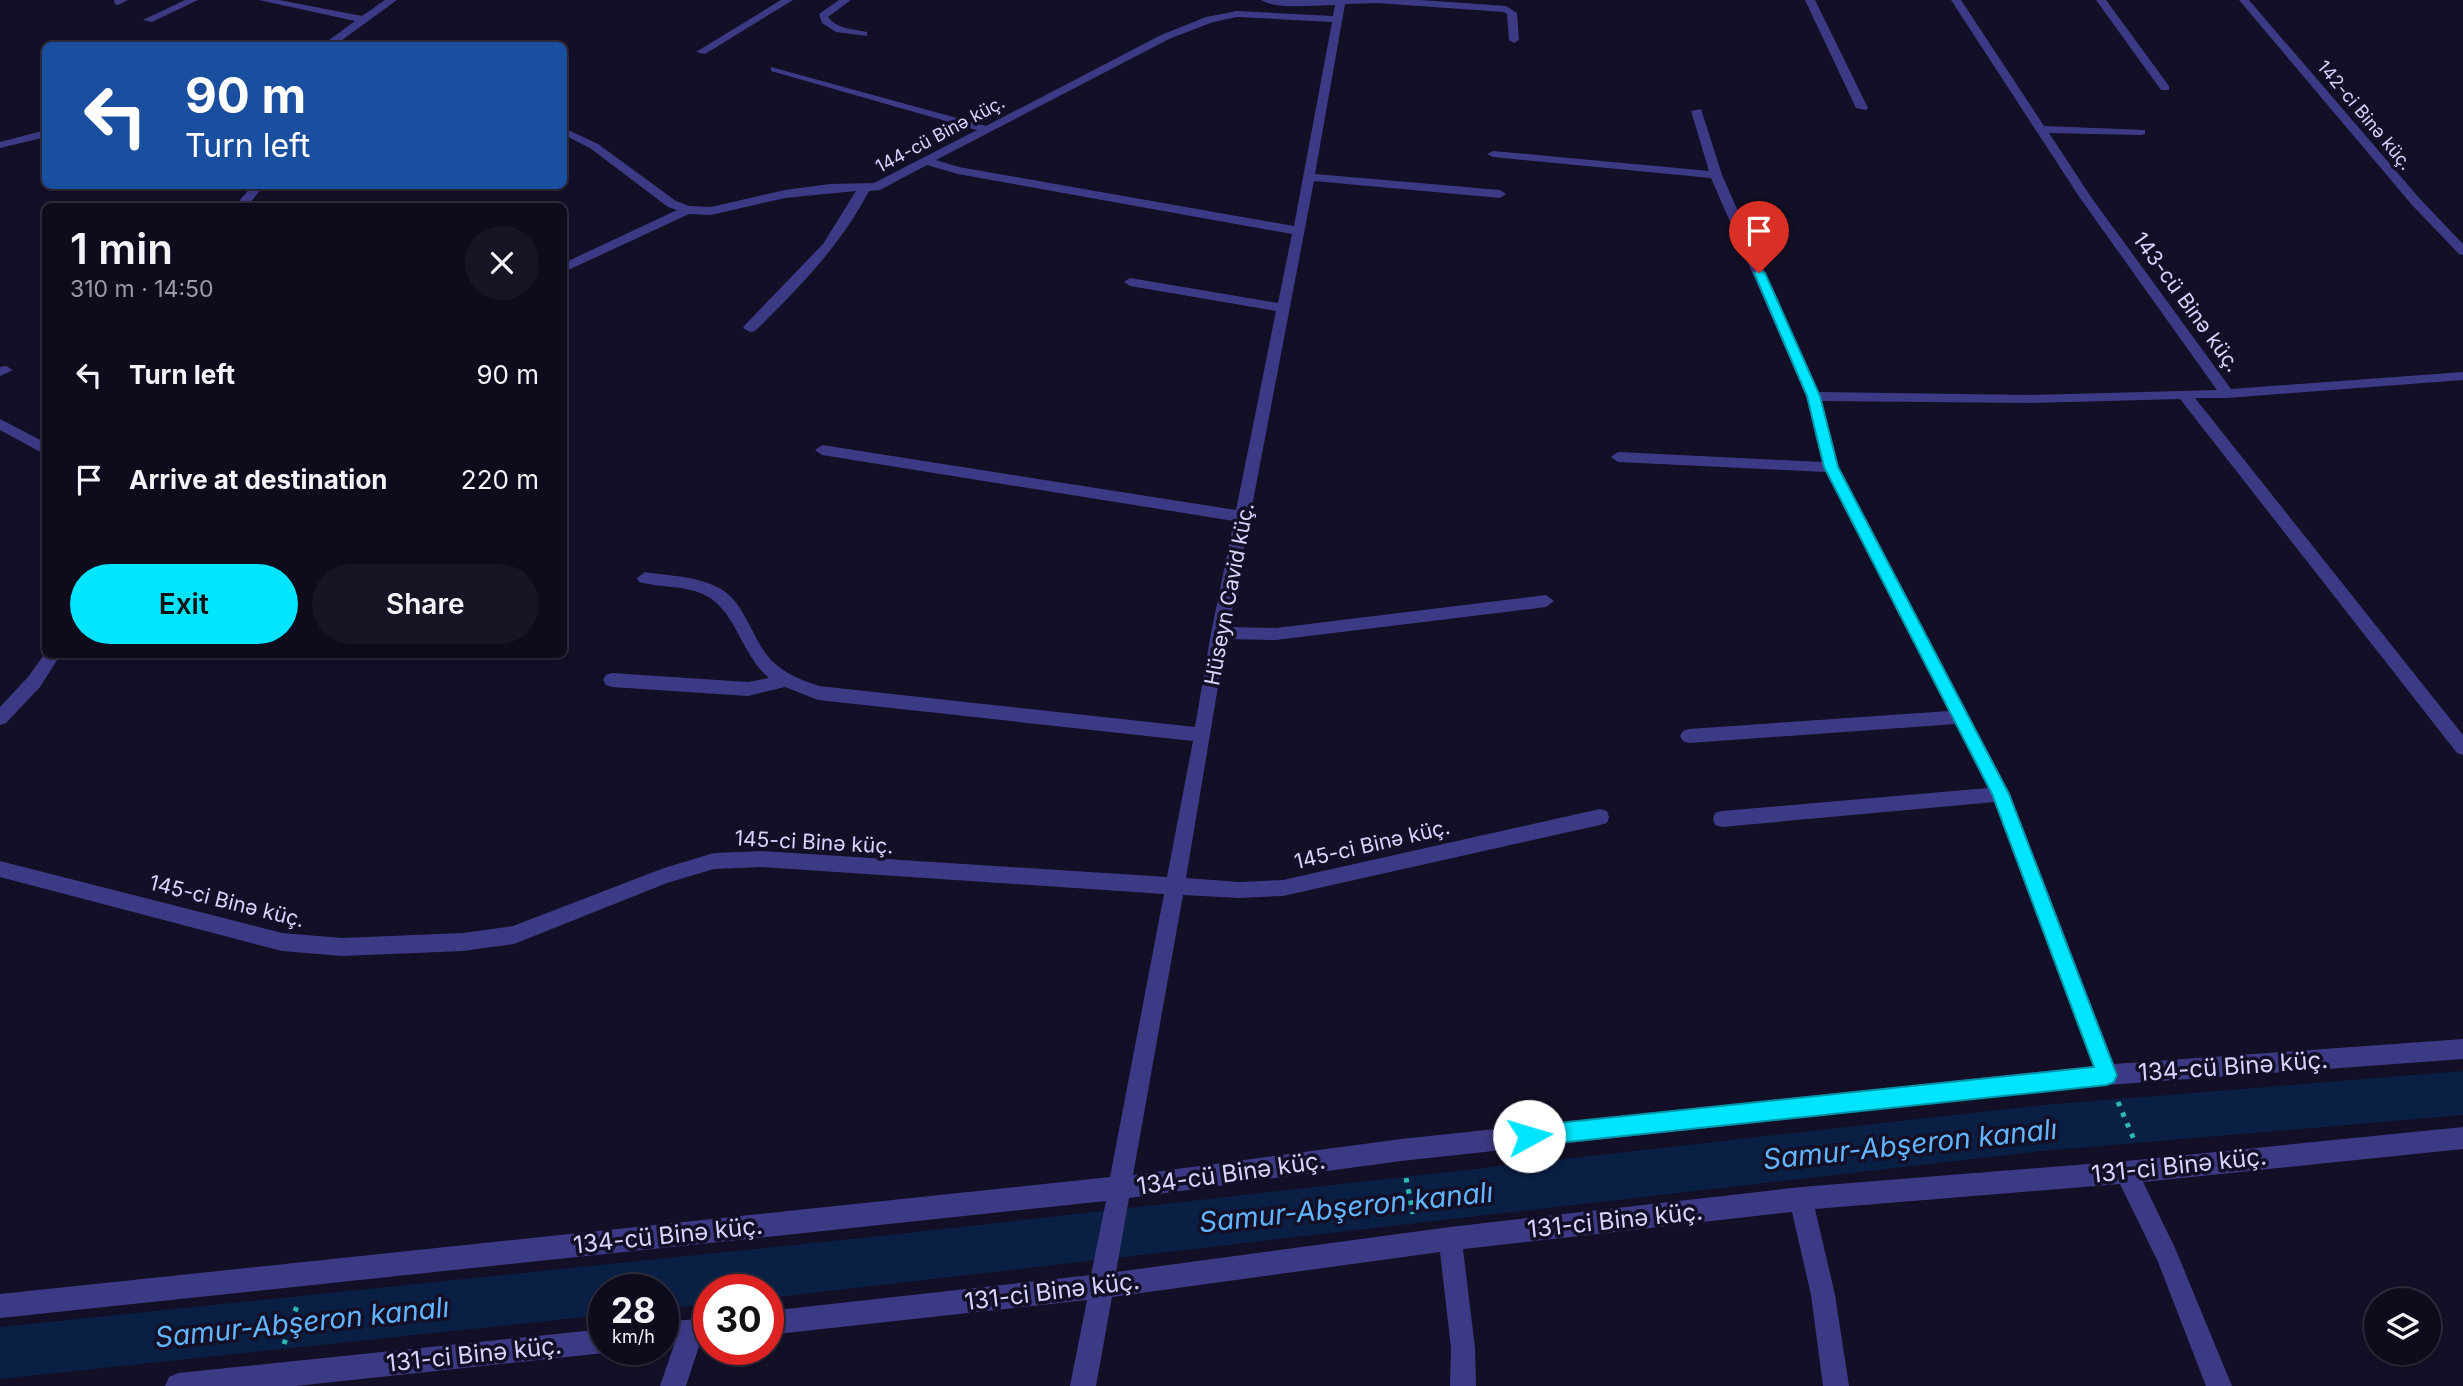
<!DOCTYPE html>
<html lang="en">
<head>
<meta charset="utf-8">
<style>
	:root { --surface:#0e0b1c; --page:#171425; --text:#f1f3f6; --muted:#9b9ba3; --line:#2e2b3b; --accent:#00e5ff }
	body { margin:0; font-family:Inter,sans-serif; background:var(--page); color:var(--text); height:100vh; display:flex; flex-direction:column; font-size:26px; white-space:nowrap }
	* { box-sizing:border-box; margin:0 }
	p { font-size:23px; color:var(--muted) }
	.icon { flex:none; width:38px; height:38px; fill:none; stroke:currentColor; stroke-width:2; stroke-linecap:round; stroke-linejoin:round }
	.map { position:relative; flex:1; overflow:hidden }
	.drawer { position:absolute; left:42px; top:203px; width:525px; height:455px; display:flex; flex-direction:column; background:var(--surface); border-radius:10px; box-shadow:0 2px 5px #0004,0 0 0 2px var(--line) }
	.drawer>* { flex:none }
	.banner { position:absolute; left:42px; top:42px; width:525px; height:147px; border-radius:10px; box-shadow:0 2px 5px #0004,0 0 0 2px var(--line); background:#1a4fa0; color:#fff; overflow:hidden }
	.buttons { position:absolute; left:2364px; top:1288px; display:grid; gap:14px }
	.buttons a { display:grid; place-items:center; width:77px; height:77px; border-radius:50%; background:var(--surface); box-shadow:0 2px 5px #0004,0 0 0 2px var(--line); font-size:35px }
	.speed { position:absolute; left:588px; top:1274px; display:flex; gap:14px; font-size:35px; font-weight:700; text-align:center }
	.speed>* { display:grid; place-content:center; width:91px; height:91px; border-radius:50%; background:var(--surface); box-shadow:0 2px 5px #0004,0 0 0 2px var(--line); line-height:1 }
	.speed small { font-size:18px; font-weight:400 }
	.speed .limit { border:10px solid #d22; background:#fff; color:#111 }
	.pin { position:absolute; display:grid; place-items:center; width:60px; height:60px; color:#fff; margin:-72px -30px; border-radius:50% 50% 50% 0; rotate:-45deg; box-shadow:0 0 7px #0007 }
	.pin .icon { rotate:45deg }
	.me { position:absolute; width:77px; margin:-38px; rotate:84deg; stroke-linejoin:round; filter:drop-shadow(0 0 5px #0008) }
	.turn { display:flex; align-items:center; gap:24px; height:147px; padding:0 28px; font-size:32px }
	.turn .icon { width:91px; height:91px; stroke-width:2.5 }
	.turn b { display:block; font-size:49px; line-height:60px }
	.round { display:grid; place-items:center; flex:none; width:74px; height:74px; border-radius:37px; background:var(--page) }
	.overview { display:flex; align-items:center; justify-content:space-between; height:119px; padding:0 28px }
	h1 { font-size:42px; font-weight:600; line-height:52px }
	.primary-button { display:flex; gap:14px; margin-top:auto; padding:14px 28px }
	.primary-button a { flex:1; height:80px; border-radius:42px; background:var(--accent); color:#111; font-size:28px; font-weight:600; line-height:80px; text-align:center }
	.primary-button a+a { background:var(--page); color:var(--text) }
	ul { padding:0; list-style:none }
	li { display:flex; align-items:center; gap:21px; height:105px; padding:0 28px }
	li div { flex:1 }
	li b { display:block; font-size:26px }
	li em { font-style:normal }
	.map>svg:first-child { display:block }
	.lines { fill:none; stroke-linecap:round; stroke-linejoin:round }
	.canal { fill:#0a1f44; fill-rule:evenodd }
	.path { stroke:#2fb8b0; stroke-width:5; stroke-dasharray:4.5 7; stroke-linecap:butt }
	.minor { fill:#3d3a85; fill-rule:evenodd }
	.route { fill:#00e5ff; stroke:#0095a6; stroke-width:2 }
	.labels { text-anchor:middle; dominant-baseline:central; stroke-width:7; stroke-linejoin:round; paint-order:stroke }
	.far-street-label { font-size:18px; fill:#d9d4ff; stroke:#130f26 }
	.street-label { font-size:21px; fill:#d9d4ff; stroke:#130f26 }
	.near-street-label { font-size:24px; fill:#d9d4ff; stroke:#130f26 }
	.near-water-label { font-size:28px; font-style:italic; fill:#62b6ff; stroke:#130f26 }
</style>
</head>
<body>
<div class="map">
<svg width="2463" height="1386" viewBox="0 0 2463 1386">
	<rect width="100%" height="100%" fill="#130f26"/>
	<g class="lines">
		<path class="canal" d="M 2463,1071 L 2463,1115 L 2043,1151 L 768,1298 L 768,1290 L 709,1290 L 709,1304 L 663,1309 L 663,1290 L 604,1290 L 604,1315 L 0,1379 L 0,1327 L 880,1236 L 2043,1105 Z"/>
		<path class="path" d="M 2118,1102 L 2135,1142
			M 1406,1178 L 1413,1214
			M 284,1344 L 298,1303"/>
		<path class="minor" d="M 114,0 L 128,0 L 118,5 L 115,4 Z
			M 185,0 L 198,0 L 152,22 L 143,20 Z
			M 259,0 L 279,0 L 362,16 L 385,0 L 397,0 L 334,46 L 321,46 L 355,21 Z
			M 781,0 L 793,0 L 705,54 L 696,52 Z
			M 839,0 L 851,0 L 828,17 C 837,29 853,29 867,32 L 867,36 L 836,32 L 822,23 L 819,14 Z
			M 1261,0 L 1420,0 L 1506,6 L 1517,13 L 1519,40 L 1514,43 L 1509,40 L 1507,14 L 1504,12 L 1377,3 L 1345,4 L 1315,174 L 1500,190 L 1506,194 L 1500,198 L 1314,181 L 1229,627 L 1276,628 L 1546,595 L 1554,601 L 1546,607 L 1276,640 L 1226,639 L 1186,878 L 1239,882 L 1283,880 L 1600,809 L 1607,811 L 1609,817 L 1607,823 L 1600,825 L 1283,896 L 1239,898 L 1183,895 L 1133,1175 L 1401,1139 L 2093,1066 L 1995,802 L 1722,827 L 1715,825 L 1713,819 L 1715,813 L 1722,811 L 1988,788 L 1956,724 L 1689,743 L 1683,741 L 1680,736 L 1683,731 L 1689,729 L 1949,711 L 1826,472 L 1618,462 L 1611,457 L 1618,452 L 1822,462 L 1806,396 L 1711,178 L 1493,157 L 1487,154 L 1493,151 L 1709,171 L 1691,111 L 1701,109 L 1722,175 L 1818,392 L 2031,395 L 2217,390 L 2080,198 L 1951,0 L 1961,0 L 2044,126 L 2145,130 L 2145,134 L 2141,135 L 2049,133 L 2091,197 L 2231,389 L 2463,372 L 2463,380 L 2227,398 L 2195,398 L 2463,735 L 2463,755 L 2457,753 L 2180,399 L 2031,403 L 1821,401 L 1839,467 L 2010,794 L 2114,1064 L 2463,1039 L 2463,1059 L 2107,1085 L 1401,1161 L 1129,1198 L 1116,1272 L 1450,1227 L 1801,1187 L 2126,1161 L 2463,1127 L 2463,1149 L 2143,1182 L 2175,1248 L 2232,1386 L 2206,1386 L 2158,1262 L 2120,1184 L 1815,1209 L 1835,1295 L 1849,1386 L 1823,1386 L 1811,1295 L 1792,1212 L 1463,1249 L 1475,1348 L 1476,1386 L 1450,1386 L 1451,1348 L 1440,1252 L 1112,1297 L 1096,1386 L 1070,1386 L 1087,1300 L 768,1335 L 768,1311 L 1091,1275 L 1106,1201 L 0,1318 L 0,1294 L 1110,1177 L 1164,894 L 762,867 L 714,869 L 667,883 L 514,944 L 463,951 L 342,956 L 282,951 L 0,877 L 0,861 L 282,933 L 342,938 L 463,933 L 513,926 L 664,868 L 714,853 L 762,851 L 1167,877 L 1193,741 L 818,700 L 785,687 L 748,696 L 612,687 L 606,685 L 603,680 L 606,675 L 612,673 L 748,682 L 769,678 C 741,655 736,609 703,594 C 683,585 660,588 639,582 L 637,578 L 645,572 C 669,576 697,576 719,588 C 746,602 751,639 772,661 C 785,674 802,680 819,686 L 1195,727 L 1211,633 L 1234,521 L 822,455 L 815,450 L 822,445 L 1236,510 L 1276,311 L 1130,286 L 1124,282 L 1130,278 L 1278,303 L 1292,234 L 958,174 L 927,165 L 880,190 L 869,191 C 840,246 799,288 755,331 L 750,332 L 743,328 L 745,325 L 823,244 L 856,191 L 785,198 L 711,215 L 689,214 L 564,272 L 564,263 L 677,210 L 668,207 L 590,148 L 564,135 L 564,128 L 598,144 L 676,201 L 689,206 L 711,207 L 785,190 L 830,184 L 874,183 L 977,130 L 771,71 L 771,67 L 986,126 L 1161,35 L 1206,17 L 1237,11 L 1333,16 L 1335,5 C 1316,5 1277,10 1261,0 ZM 1237,17 L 1332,22 L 1294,226 L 959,167 L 936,160 L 1169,39 L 1213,22 Z
			M 1805,0 L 1815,0 L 1868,108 L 1866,110 L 1856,108 Z
			M 2096,0 L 2106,0 L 2169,86 L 2169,90 L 2161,90 Z
			M 2239,0 L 2249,0 L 2420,199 L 2463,244 L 2463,255 L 2459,254 L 2412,205 Z
			M 46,130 L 46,137 L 0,148 L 0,142 Z
			M 252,186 L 264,186 L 247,206 L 235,206 Z
			M 6,366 L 13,370 L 0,376 L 0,367 Z
			M 0,419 L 46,443 L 46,455 L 0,430 Z
			M 46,652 L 46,654 L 61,654 L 40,687 L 6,723 L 0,725 L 0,707 L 28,677 Z
			M 709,1318 L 709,1342 L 700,1343 L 686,1386 L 660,1386 L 674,1345 L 663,1346 L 663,1322 Z
			M 604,1329 L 604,1349 L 613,1349 L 604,1353 L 296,1386 L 165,1386 L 169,1377 L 178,1373 Z"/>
	</g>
	<path class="route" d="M 1759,270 L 1765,273 L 1820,396 L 1838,467 L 2009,794 L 2117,1075 L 2114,1082 L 2107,1085 L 1529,1146 L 1522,1144 L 1519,1136 L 1522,1129 L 1529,1126 L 2094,1067 L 1992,794 L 1824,467 L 1807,396 L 1754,273 Z"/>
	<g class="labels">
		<g class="far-street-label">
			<text transform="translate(2365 115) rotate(50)">142-ci Binə küç.</text>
			<text transform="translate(940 134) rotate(-28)">144-cü Binə küç.</text>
		</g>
		<g class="street-label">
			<text transform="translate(2187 302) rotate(54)">143-cü Binə küç.</text>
			<text transform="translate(1229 594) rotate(-79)">Hüseyn Cavid küç.</text>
			<text transform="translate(814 842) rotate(3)">145-ci Binə küç.</text>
			<text transform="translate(1372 844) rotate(-13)">145-ci Binə küç.</text>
			<text transform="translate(227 901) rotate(14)">145-ci Binə küç.</text>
		</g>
		<g class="near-street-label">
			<text transform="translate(2233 1066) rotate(-4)">134-cü Binə küç.</text>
			<text transform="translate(2179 1165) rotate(-6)">131-ci Binə küç.</text>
			<text transform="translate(1231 1173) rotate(-8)">134-cü Binə küç.</text>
			<text transform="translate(1615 1220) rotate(-6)">131-ci Binə küç.</text>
			<text transform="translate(668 1235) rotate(-6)">134-cü Binə küç.</text>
			<text transform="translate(1052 1291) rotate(-7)">131-ci Binə küç.</text>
			<text transform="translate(474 1354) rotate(-6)">131-ci Binə küç.</text>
		</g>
		<g class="near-water-label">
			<text transform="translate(1910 1144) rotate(-6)">Samur-Abşeron kanalı</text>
			<text transform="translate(1346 1207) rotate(-6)">Samur-Abşeron kanalı</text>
			<text transform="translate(302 1322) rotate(-6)">Samur-Abşeron kanalı</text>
		</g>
	</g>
</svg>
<div class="buttons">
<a><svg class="icon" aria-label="layers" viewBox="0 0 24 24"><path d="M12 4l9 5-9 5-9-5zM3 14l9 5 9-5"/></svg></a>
</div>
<div class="speed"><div>28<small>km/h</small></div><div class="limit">30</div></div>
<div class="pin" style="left:1759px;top:273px;background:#d93025"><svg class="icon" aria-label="arrive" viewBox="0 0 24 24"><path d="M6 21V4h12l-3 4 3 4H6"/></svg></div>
<svg class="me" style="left:1529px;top:1136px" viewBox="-20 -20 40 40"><circle r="19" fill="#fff"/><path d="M0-13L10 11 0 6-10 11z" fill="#00e5ff"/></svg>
<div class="banner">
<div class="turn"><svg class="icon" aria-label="left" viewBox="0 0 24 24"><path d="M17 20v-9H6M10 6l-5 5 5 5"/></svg><div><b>90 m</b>Turn left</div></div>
</div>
<section class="drawer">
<div class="overview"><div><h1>1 min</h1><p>310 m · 14:50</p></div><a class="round"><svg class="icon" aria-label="close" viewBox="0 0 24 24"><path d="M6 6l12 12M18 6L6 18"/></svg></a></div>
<ul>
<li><svg class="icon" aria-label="left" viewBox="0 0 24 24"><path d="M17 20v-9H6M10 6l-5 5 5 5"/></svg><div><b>Turn left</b></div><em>90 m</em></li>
<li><svg class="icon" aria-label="arrive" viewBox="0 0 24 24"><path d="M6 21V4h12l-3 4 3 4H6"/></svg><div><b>Arrive at destination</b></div><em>220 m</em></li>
</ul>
<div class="primary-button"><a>Exit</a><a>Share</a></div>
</section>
</div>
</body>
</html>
